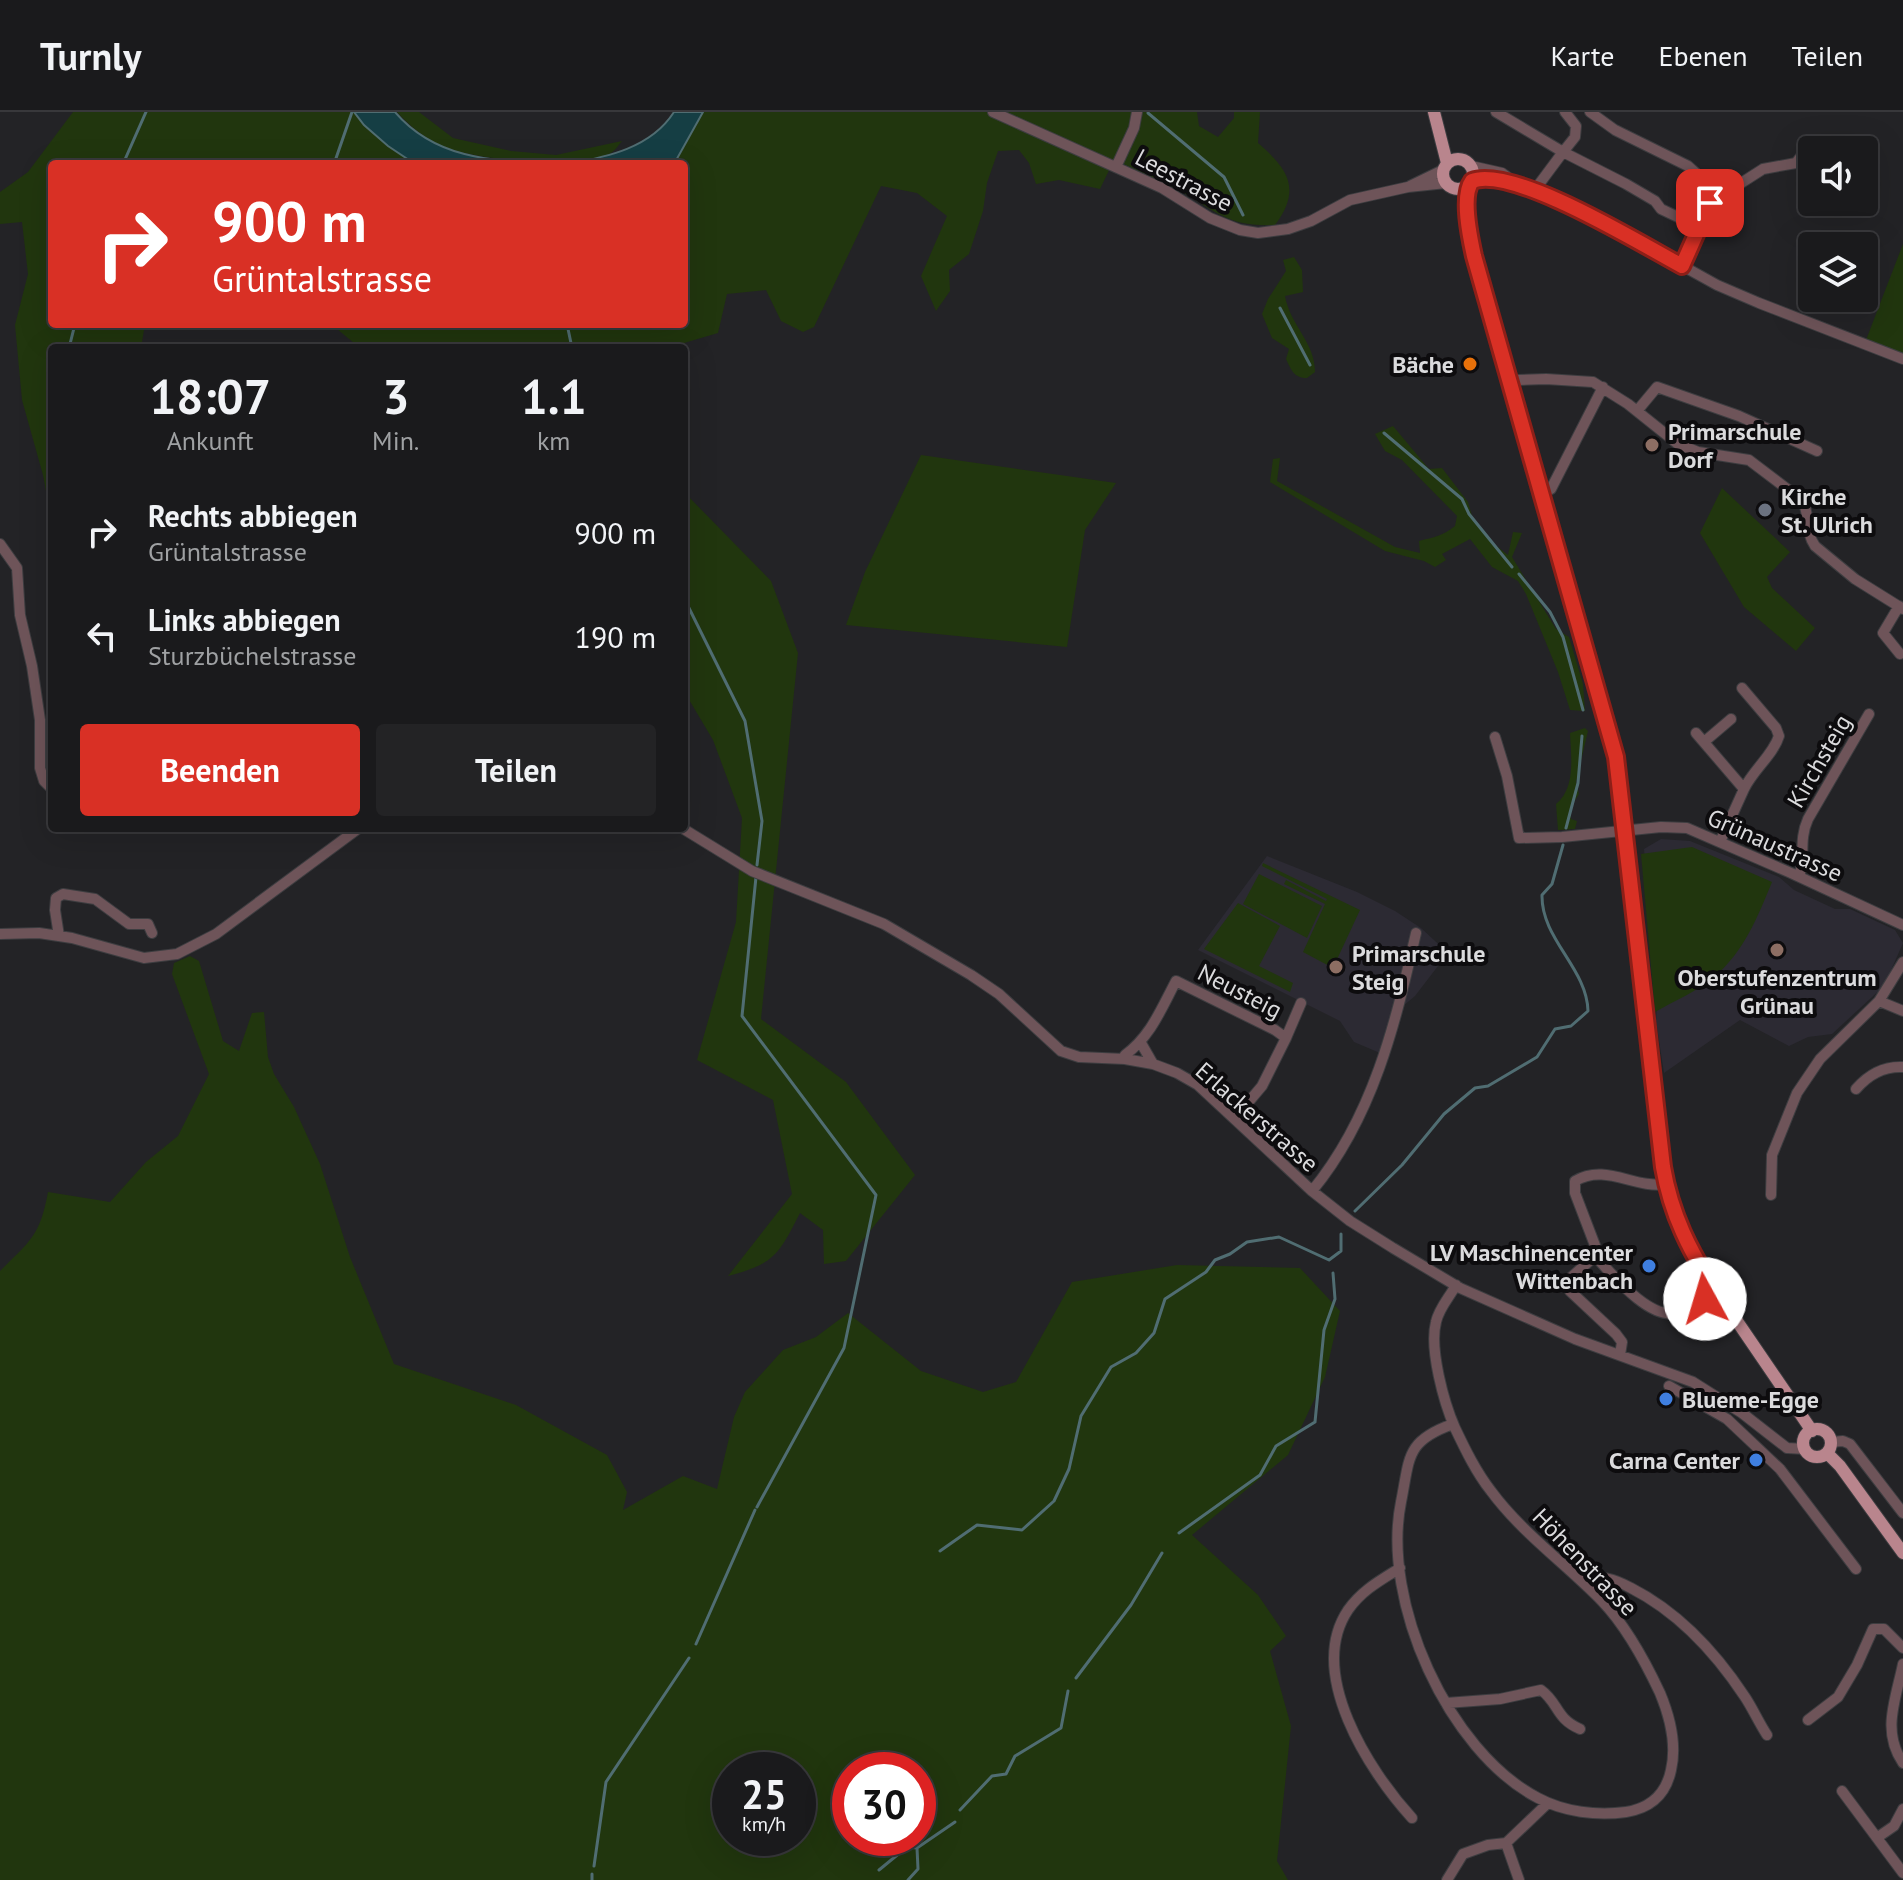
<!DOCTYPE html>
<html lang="de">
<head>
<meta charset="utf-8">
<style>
	:root { --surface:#1a1a1c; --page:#232325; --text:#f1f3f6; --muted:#9fa1a3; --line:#38383b; --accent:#d93025 }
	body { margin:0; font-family:"PT Sans",sans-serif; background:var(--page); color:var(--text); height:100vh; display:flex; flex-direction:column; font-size:30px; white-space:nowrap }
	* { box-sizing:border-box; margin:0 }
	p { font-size:26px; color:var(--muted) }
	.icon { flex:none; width:44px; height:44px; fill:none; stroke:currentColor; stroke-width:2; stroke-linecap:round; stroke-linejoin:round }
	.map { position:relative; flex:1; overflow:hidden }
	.drawer { position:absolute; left:48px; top:232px; width:640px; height:488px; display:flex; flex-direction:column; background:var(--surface); border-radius:8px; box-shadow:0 8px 32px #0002,0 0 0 2px var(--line) }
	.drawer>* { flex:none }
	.hud { position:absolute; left:48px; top:48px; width:640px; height:168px; border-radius:8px; box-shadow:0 8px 32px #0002,0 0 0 2px var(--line); background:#d93025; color:#fff; overflow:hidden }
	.fabs { position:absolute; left:1798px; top:24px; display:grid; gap:16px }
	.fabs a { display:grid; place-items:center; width:80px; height:80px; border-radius:8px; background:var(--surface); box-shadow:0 8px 32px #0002,0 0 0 2px var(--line); font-size:40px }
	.speed { position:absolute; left:712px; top:1640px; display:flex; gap:16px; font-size:40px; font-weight:700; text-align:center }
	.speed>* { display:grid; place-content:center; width:104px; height:104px; border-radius:50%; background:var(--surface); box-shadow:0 8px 32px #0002,0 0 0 2px var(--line); line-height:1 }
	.speed small { font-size:20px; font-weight:400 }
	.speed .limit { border:12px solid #d22; background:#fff; color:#111 }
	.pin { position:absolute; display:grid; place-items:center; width:68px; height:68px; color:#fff; margin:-34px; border-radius:16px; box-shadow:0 4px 12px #0006 }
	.me { position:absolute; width:88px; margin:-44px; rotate:354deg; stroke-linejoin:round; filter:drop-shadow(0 0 6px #0008) }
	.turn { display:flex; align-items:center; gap:28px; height:168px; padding:0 32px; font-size:36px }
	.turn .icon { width:104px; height:104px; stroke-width:2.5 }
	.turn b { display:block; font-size:56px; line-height:68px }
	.eta { display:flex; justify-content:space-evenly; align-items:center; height:136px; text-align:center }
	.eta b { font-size:48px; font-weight:700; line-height:56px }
	.button { display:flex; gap:16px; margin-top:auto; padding:16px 32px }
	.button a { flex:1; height:92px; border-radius:8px; background:var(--accent); color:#fff; font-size:32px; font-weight:700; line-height:92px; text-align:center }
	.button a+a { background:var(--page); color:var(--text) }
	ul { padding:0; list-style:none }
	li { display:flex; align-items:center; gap:24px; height:104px; padding:0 32px }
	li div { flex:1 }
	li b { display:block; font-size:30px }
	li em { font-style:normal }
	header { display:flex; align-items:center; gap:48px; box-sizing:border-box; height:112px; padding:0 40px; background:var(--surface); border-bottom:2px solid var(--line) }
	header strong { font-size:38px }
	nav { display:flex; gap:44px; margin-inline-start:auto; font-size:28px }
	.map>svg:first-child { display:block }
	.built { fill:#2c2a33 }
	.green { fill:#21360e; fill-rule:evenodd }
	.water { fill:#153e44; stroke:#506d72; stroke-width:2 }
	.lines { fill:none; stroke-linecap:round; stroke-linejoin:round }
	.stream { stroke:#506d72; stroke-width:3 }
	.minor-casing { stroke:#3d3d40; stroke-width:12 }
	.major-casing { stroke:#3d3d40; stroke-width:14 }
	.minor { stroke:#6e5459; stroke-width:10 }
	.major { stroke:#b9858d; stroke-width:12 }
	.route-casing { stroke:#8d1f18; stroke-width:20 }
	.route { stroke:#d93025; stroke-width:14 }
	.food-dot { fill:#e8710a; stroke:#0d0c0e; stroke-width:3 }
	.education-dot { fill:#8d6e63; stroke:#0d0c0e; stroke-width:3 }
	.worship-dot { fill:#6b7280; stroke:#0d0c0e; stroke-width:3 }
	.shop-dot { fill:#3f7fe0; stroke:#0d0c0e; stroke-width:3 }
	.labels { text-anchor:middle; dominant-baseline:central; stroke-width:8; stroke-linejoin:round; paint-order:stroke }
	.street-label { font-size:24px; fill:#dbdbdd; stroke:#0d0c0e }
	.poi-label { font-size:24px; font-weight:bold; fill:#dbdbdd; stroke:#0d0c0e; text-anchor:start }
</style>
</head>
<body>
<header>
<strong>Turnly</strong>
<nav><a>Karte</a><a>Ebenen</a><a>Teilen</a></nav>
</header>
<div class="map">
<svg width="1903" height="1768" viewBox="0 0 1903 1768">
	<rect width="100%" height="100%" fill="#232326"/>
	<path class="built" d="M 1661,727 L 1690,729 L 1779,765 L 1794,778 L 1835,797 L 1850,797 L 1895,818 L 1903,831 L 1884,874 L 1832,922 L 1808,925 L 1789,934 L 1740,908 L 1664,961 L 1656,909 L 1657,891 L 1644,737 Z
		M 1267,744 L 1357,780 L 1395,799 L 1421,816 L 1448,841 L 1415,884 L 1391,904 L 1380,941 L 1354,930 L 1340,909 L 1198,838 Z"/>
	<path class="green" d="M 73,0 L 354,0 C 371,22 392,37 415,52 L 52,52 L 52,212 L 145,212 L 141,236 L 52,236 L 52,411 L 43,363 L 22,288 L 15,213 L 28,162 L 22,110 L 0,112 L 0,80 L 28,60 Z
		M 397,0 L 419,0 L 453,26 L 511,39 L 556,43 L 622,29 C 618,34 614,40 609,42 C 575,56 476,49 442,34 C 425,27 409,13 397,0 Z
		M 703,0 L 1197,0 L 1199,14 L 1218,25 L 1234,6 L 1234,0 L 1260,0 L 1258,31 C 1288,57 1302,77 1275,113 C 1229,115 1219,101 1182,80 C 1160,68 1137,58 1114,48 L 1100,77 L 1059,68 L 1036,72 L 1029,51 L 1019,38 L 998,39 L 987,71 L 983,99 L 969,142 L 949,158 L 950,179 L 936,199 L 921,164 L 947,104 L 917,81 L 881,74 L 814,215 L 803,220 L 781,209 L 766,178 L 727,182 L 718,221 L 667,236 L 360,236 L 331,212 L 684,212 L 684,52 L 674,52 Z
		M 1903,132 L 1903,243 L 1866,228 Z
		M 1294,145 L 1302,158 L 1303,180 L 1285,184 C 1290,213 1315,230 1315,260 L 1307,266 C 1294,266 1291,258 1286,247 L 1289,237 L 1272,226 L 1262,202 L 1268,187 L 1286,159 L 1283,148 Z
		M 1393,314 L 1429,357 L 1442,356 L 1468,390 L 1472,404 L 1482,419 L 1490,429 L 1508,443 L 1513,420 L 1522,421 L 1512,445 L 1556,517 L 1569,525 L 1583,572 L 1585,599 L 1570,598 L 1558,560 L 1526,482 L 1518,469 L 1492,455 L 1470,427 L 1442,442 L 1446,448 L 1435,455 L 1424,449 L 1385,439 L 1270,370 L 1273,347 L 1280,346 L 1277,369 L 1395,435 L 1420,441 L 1419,429 C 1434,425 1443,424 1455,414 L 1457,404 L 1402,348 L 1385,339 L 1375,322 Z
		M 921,343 L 1116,371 L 1085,418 L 1067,535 L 846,513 L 865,460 Z
		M 1722,376 L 1790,440 L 1767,465 L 1772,476 L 1815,516 L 1796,539 L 1744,495 L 1700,421 Z
		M 684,380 L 771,469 L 798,541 L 761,907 L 846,970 L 915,1063 L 846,1149 L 824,1152 L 823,1118 L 800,1101 C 779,1142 775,1152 728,1164 L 792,1082 L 773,988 L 697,948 L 736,810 L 742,706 L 713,628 L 688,586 L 684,585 Z
		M 1585,616 L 1588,619 L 1576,670 L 1579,682 L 1570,696 L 1571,707 L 1577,709 L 1575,717 L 1558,718 L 1556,692 C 1576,676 1571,645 1570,621 Z
		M 1692,735 L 1772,770 C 1758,804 1744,840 1714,865 C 1698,879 1674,889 1655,900 L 1641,742 Z
		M 1263,751 L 1360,798 L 1333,856 L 1303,840 L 1325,792 L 1284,772 L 1286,768 L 1326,789 L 1327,787 L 1262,754 Z
		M 1259,762 L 1322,794 L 1307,826 L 1243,792 Z
		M 1238,791 L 1280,814 L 1259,854 L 1293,871 L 1290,880 L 1204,837 Z
		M 190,844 L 199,849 L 223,929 L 239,939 L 252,901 L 264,900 L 268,945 L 274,962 L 294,995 L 320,1052 L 350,1145 L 394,1252 L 516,1293 L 607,1343 L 627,1380 L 623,1398 L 683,1364 L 717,1377 L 734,1305 L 745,1280 L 783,1238 L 816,1225 L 848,1201 L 921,1259 L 983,1280 L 1016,1270 L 1072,1170 L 1177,1153 L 1300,1156 L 1340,1199 L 1325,1265 L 1288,1343 L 1192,1423 L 1258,1483 L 1286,1524 L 1270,1539 L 1291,1614 L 1277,1749 L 1288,1768 L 0,1768 L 0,1159 C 30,1129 40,1124 48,1080 L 110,1090 L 146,1050 L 178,1024 L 209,962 L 172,862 L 174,851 ZM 730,1658 L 798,1658 L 798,1726 L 730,1726 ZM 850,1658 L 918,1658 L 918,1726 L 850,1726 Z"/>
	<path class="water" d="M 354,0 L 395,0 C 436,48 495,49 554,52 L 415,52 L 388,34 L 364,13 Z
		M 674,0 L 703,0 L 674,52 L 568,52 C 607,45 651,36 674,0 Z"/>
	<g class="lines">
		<path class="stream" d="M 1148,1 L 1224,65 L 1243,103
			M 123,52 L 146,0
			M 334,52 L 352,0
			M 1280,196 L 1310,253
			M 567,212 L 572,236
			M 69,236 L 75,212
			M 1384,321 L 1462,387 L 1469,402 L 1512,455
			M 1519,462 L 1550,500 L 1563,525 L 1583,598
			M 684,486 L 745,609 L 762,709 L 757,753
			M 1566,716 L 1578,671 L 1582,624
			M 756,765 L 742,904 L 876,1083 L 844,1236 L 757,1395
			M 1355,1099 L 1402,1053 L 1444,1002 L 1475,976 L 1488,974 L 1537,945 L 1555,917 L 1571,914 L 1588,899 C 1587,856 1541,827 1542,783 L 1552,772 L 1563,733
			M 1179,1421 L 1260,1363 L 1276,1334 L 1315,1310 L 1324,1218 L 1335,1187 L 1333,1161
			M 940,1439 L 977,1413 L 1022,1418 L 1054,1389 L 1069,1357 L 1081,1304 L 1111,1255 L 1136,1241 L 1154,1221 L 1165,1187 L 1206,1160 L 1215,1148 L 1230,1142 L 1247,1130 L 1279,1125 L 1329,1148 L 1341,1139 L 1341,1122
			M 696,1532 L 755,1398
			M 1076,1566 L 1131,1493 L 1162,1441
			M 960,1698 L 992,1664 L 1006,1662 L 1015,1644 L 1061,1616 L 1068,1579
			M 594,1754 L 606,1670 L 689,1546
			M 879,1758 L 907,1735 L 917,1736 L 955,1710
			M 592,1762 L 592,1768
			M 908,1768 L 918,1757 L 917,1736"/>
		<defs>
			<path id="minor" d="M 993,0 L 1162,76 L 1210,106 L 1240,118 L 1258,121 L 1288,117 L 1311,109 L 1350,88 L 1408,75 L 1446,71
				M 1496,0 L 1563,40 L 1534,79
				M 1565,0 L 1576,14 L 1575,25 L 1563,40 L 1626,72 L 1655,89 L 1661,97 L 1701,116
				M 1590,0 L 1615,18 L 1688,54 L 1707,71 L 1710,91 L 1682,154
				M 1471,54 L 1502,61 L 1514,70 L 1598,107 L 1717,173 L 1759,191 L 1903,247
				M 1116,55 L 1134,16 L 1137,0
				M 1472,69 L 1488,65 L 1512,70
				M 1410,74 L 1443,58
				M 1710,91 L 1763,57 L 1796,51 L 1811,31
				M 1510,271 L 1516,268 L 1546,267 L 1593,270 L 1628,292 L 1678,332 L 1698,340 L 1749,348 L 1803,389 C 1810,404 1805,420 1815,434 L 1855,467 L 1903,497
				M 1637,299 L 1657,275 L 1739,304 L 1817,339
				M 1542,381 L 1551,377 L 1603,275
				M 0,432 L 17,456 L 20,503 L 32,554 L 40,608 L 40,656 L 44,669 L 52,677
				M 1899,494 L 1883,521 L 1900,542
				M 1742,576 L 1776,616 L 1779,624 C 1773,643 1753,658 1744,677
				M 1696,621 L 1744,677 L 1720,730
				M 1495,625 L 1507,664 L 1519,726 L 1562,725 L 1661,715 L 1687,716 L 1791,761 L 1903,813
				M 1704,630 L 1731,607
				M 682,716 L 752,759 L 884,812 L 971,863 L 999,882 L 1061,939 L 1079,945 L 1125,947 L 1153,952 L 1177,961 L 1198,973 L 1312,1079 L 1350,1109 L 1393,1136 L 1460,1176 L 1575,1227 L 1693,1270 L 1742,1301 L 1787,1336 L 1805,1337
				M 1799,764 C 1806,747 1798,729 1808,707 L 1869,602
				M 0,822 L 39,821 L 72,826 L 144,846 L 177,842 L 216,822 L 359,716
				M 59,824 L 55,798 L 56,786 L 63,782 L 95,787 L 129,812 L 148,812 L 152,821
				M 1879,889 L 1903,899
				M 1286,926 L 1301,891
				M 1141,931 L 1153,952
				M 1125,947 L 1125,943 C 1151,924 1161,897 1176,869 L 1275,918 L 1286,926 L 1262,974 L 1235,1006
				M 1856,977 C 1868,963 1883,954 1903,955
				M 1312,1079 C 1373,1005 1395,913 1416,821
				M 1771,1083 L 1772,1043 L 1797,981 L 1820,947 L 1879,889 L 1903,850
				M 1595,1144 C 1612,1162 1649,1208 1677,1201 C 1690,1198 1705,1187 1716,1179
				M 1620,1243 L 1622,1230 L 1616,1222 L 1570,1179 L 1567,1169 L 1595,1144 L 1596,1136 L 1575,1081 L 1575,1069 C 1606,1051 1634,1077 1666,1072
				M 1669,1274 L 1727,1307 L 1780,1357 L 1856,1457
				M 1453,1312 C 1405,1329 1410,1346 1401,1390 C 1381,1489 1448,1639 1538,1686 C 1564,1700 1597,1704 1626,1700 C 1651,1696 1666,1682 1671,1658 C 1677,1632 1670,1605 1660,1581 C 1645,1549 1627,1515 1602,1489 C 1566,1452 1522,1421 1491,1379 C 1476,1360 1465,1337 1455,1316 C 1444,1291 1429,1237 1436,1210 C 1439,1196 1449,1186 1456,1173
				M 1831,1330 L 1843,1329 L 1850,1332 L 1903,1401
				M 1400,1456 C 1381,1468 1362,1478 1348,1498 C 1306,1561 1369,1659 1412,1706
				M 1586,1473 C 1599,1460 1616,1468 1631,1476 C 1678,1500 1716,1541 1745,1585 C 1753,1597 1759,1611 1767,1623
				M 1903,1552 C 1896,1587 1881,1619 1903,1651
				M 1446,1591 L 1500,1587 L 1541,1578 C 1559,1591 1555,1606 1580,1617
				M 1808,1608 L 1838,1585 L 1857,1553 L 1873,1517 L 1884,1517 L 1903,1536
				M 1842,1679 L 1903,1761
				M 1878,1725 L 1894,1714 L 1903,1697
				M 1506,1731 L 1519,1768
				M 1447,1768 L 1463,1742 L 1488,1733 L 1506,1731 L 1548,1691"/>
			<path id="major" d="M 1434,0 L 1447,51
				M1443 62a15 15 0 1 1 30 0a15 15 0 1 1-30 0Z
				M 1468,74 L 1468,112 L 1474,144 L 1616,645 L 1660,1036 C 1666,1079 1678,1115 1698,1152 L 1812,1319
				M1803 1331a14 14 0 1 1 28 0a14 14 0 1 1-28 0Z
				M 1827,1341 L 1840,1354 L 1903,1441"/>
		</defs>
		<use href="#minor" class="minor-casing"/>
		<use href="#major" class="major-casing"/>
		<use href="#minor" class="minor"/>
		<use href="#major" class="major"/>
	</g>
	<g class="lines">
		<defs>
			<path id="route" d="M 1705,1187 L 1716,1179 C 1690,1140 1671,1102 1663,1055 L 1616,645 L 1474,144 C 1470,126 1461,84 1472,69 C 1513,53 1641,132 1682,154 L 1710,91"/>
		</defs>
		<use href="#route" class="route-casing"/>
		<use href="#route" class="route"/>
	</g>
	<circle class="food-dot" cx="1470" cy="252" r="8"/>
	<g class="education-dot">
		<circle cx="1652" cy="333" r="8"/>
		<circle cx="1777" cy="838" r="8"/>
		<circle cx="1336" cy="855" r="8"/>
	</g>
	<circle class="worship-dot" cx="1765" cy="398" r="8"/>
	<g class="shop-dot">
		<circle cx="1649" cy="1154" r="8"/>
		<circle cx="1666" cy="1287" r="8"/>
		<circle cx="1756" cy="1348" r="8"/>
	</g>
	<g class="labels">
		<g class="street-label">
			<text transform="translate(1184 68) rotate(28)">Leestrasse</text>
			<text transform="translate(1819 649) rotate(-60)">Kirchsteig</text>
			<text transform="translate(1775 733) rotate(24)">Grünaustrasse</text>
			<text transform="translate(1240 879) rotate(27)">Neusteig</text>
			<text transform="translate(1257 1005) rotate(41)">Erlackerstrasse</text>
			<text transform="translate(1585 1450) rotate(46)">Höhenstrasse</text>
		</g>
		<g class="poi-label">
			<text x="1454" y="252" text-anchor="end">Bäche</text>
			<text x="1668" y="319">Primarschule<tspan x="1668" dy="28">Dorf</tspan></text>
			<text x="1781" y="384">Kirche<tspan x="1781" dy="28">St. Ulrich</tspan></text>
			<text x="1352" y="841">Primarschule<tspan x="1352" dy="28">Steig</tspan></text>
			<text x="1777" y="865" text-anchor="middle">Oberstufenzentrum<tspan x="1777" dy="28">Grünau</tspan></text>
			<text x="1633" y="1140" text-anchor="end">LV Maschinencenter<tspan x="1633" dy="28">Wittenbach</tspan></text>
			<text x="1682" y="1287">Blueme-Egge</text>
			<text x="1740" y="1348" text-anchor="end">Carna Center</text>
		</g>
	</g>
</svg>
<div class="fabs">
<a><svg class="icon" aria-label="sound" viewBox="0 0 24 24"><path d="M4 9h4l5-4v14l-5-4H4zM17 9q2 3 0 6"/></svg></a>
<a><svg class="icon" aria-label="layers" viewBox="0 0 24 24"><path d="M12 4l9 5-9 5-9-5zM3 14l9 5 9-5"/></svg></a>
</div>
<div class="speed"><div>25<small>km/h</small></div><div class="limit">30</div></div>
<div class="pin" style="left:1710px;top:91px;background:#d93025"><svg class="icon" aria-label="arrive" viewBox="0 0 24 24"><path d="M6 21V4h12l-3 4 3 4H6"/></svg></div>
<svg class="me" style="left:1705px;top:1187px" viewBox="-20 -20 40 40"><circle r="19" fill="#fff"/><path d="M0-13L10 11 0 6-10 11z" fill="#d93025"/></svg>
<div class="hud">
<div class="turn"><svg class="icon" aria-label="right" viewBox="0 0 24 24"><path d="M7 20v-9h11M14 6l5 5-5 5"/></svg><div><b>900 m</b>Grüntalstrasse</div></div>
</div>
<section class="drawer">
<div class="eta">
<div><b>18:07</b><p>Ankunft</p></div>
<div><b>3</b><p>Min.</p></div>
<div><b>1.1</b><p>km</p></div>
</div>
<ul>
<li><svg class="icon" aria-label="right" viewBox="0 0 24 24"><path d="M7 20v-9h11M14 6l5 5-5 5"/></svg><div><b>Rechts abbiegen</b><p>Grüntalstrasse</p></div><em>900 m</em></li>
<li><svg class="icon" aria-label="left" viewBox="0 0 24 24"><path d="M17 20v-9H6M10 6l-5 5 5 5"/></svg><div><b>Links abbiegen</b><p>Sturzbüchelstrasse</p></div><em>190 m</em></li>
</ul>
<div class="button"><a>Beenden</a><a>Teilen</a></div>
</section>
</div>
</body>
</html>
